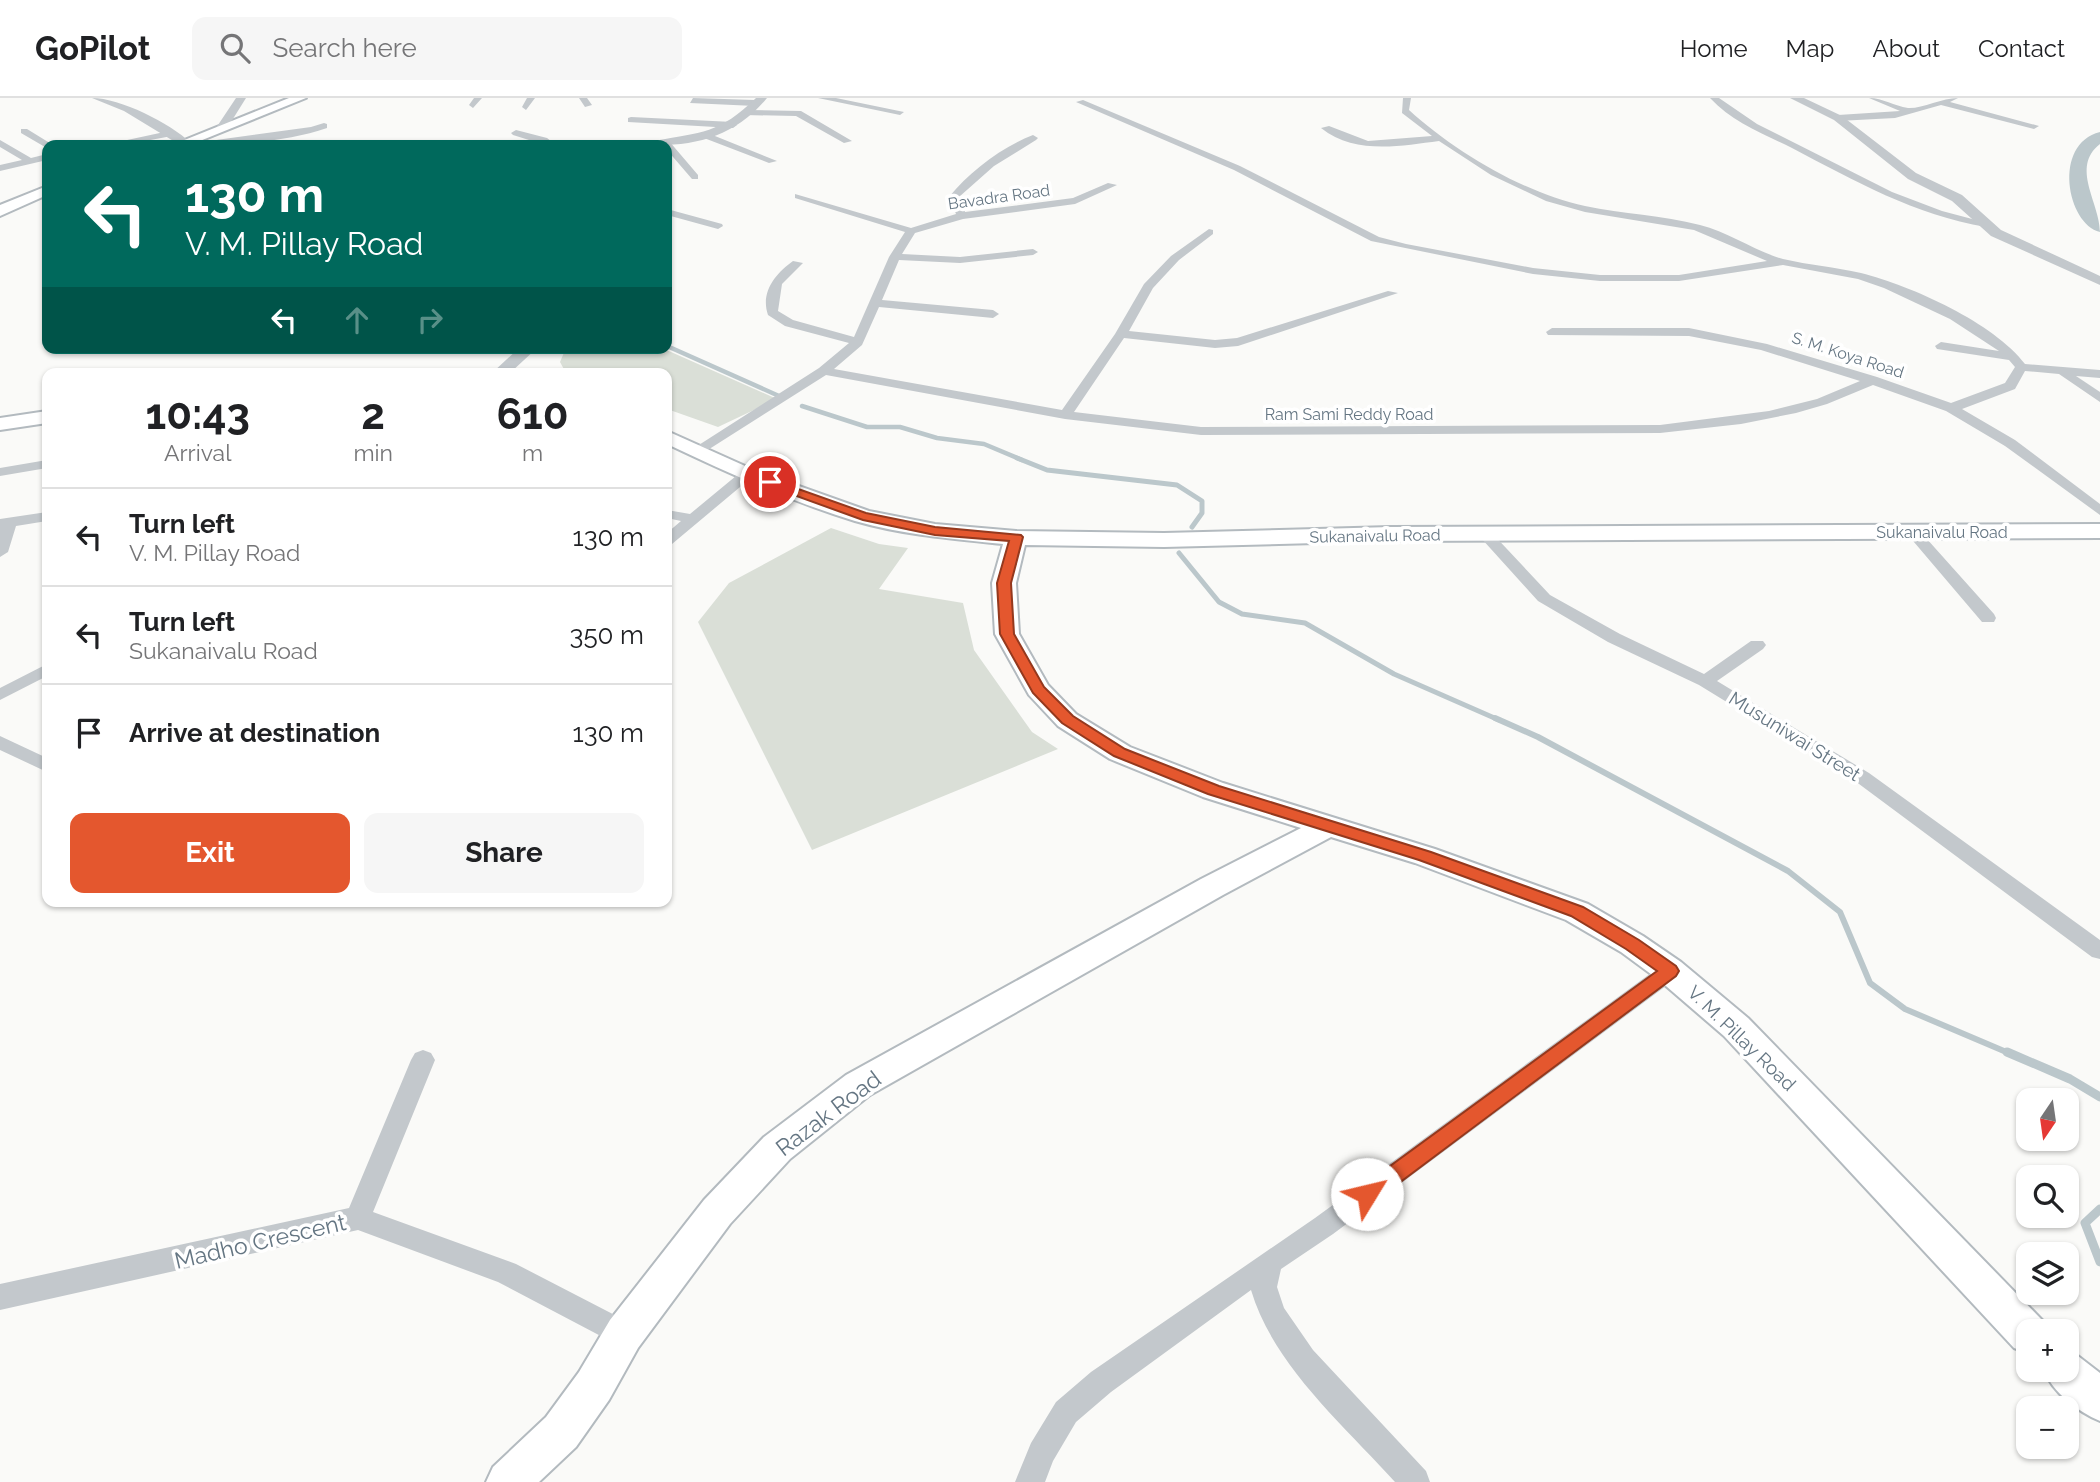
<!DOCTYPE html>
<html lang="en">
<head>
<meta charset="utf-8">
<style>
	:root { --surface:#fff; --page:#f6f6f6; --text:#202124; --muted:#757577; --line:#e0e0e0; --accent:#e4572e }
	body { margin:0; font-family:Raleway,sans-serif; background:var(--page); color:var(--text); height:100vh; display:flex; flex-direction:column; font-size:26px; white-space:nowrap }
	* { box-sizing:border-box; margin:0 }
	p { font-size:23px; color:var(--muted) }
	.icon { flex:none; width:38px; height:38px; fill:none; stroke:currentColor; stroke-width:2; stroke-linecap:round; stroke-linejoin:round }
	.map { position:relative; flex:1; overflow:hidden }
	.panel { position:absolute; left:42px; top:270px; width:630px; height:539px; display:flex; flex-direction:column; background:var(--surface); border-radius:14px; box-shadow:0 2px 5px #0004 }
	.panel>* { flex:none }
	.guide { position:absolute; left:42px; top:42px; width:630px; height:214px; border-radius:14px; box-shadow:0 2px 5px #0004; background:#00695c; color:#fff; overflow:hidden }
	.needle { width:46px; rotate:193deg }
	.controls { position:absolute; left:2016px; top:990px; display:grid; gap:14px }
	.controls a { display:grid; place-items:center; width:63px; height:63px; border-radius:14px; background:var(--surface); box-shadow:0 2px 5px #0004; font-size:35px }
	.pin { position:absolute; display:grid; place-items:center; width:60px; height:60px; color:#fff; margin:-30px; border:4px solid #fff; border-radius:50%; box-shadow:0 2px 7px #0007 }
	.me { position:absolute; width:77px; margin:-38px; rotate:54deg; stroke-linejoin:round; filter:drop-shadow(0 0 5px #0008) }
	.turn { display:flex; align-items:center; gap:24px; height:147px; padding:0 28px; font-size:32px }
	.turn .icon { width:91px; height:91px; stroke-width:2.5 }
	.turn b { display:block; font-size:49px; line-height:60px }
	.lanes { display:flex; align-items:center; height:66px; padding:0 28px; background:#0003; justify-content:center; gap:35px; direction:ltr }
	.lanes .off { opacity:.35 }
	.eta { display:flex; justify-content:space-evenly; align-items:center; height:119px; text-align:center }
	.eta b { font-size:42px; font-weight:700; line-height:49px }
	.primary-button { display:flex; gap:14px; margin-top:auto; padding:14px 28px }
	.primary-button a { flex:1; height:80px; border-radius:14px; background:var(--accent); color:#fff; font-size:28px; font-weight:700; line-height:80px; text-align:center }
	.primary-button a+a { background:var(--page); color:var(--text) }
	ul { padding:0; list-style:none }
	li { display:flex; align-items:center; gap:21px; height:98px; padding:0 28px; border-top:2px solid var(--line) }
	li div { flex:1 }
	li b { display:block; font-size:26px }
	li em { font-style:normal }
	header { display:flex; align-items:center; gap:42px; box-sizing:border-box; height:98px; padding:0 35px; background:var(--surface); border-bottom:2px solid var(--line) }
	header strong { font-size:33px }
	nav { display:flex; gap:38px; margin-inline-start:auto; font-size:24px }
	.search { width:490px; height:63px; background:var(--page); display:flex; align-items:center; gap:18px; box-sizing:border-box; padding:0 24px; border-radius:14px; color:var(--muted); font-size:26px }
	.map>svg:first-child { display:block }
	.green { fill:#dadfd7 }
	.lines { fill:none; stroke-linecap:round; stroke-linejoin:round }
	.stream-far3 { stroke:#bbc7cb; stroke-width:4.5 }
	.stream-far2 { stroke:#bbc7cb; stroke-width:5 }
	.stream-far1 { stroke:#bbc7cb; stroke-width:6 }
	.stream { stroke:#bbc7cb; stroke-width:9 }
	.river { fill:#bbc7cb; fill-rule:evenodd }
	.secondary-casing { stroke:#b3babf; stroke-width:4 }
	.minor { fill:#c3c8cc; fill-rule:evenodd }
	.tertiary { fill:#c3c8cc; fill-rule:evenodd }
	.secondary { fill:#fff; fill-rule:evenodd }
	.route { fill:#e4572e; stroke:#94391e; stroke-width:2 }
	.labels { text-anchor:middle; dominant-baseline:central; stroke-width:7; stroke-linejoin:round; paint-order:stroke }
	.far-street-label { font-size:16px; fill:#657683; stroke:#fff }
	.street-label { font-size:19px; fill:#657683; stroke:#fff }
	.near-street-label { font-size:23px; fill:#657683; stroke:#fff }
</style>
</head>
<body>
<header>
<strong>GoPilot</strong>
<div class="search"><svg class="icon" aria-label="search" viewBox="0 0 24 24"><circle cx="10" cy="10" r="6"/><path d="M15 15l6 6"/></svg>Search here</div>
<nav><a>Home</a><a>Map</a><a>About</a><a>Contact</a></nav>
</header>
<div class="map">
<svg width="2100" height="1384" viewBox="0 0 2100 1384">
	<rect width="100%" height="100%" fill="#fafaf8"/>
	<path class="green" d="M 566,250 L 662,250 L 777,301 L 718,329 L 667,311 L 667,275 L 566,275 L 560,264 Z
		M 831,430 L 879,446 L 908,450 L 879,491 L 963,505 L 974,552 L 1032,634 L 1058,651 L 812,752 L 698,524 L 729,485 Z"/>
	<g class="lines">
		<path class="stream-far3" d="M 667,248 L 779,298
			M 802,308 L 867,329 L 900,329 L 937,340 L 984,346 L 1022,362"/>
		<path class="stream-far2" d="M 1017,360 L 1047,372 L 1177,387 L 1202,403 L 1202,415 L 1192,429
			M 1179,455 L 1219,504 L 1242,516 L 1305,525 L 1394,576 L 1499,622"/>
		<path class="stream-far1" d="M 1495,620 L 1538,639 L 1788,773 L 1840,814 L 1870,885 L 1905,911 L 2011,956"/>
		<path class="stream" d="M 2007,954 L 2070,981 L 2100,999
			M 2100,1111 L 2085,1125 L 2100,1164"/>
		<path class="river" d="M 2100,34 L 2100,46 C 2070,69 2100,105 2100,134 C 2067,126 2052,46 2100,34 Z"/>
		<defs>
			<path id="secondary" d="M 289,0 L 306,0 L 190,47 L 172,47 Z
				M 47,88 L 47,97 L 0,118 L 0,107 Z
				M 47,313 L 47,325 L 0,332 L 0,320 Z
				M 667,333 L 754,372 L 869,413 L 935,426 L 1016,433 L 1164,435 L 1391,429 L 2100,426 L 2100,440 L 1391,443 L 1164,449 L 1025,447 L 1016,485 L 1019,536 L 1048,587 L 1076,616 L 1130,649 L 1223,685 L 1435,751 L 1588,806 L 1643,838 L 1681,864 L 1748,920 L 2042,1222 L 2047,1234 L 2028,1234 L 2028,1255 L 2014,1250 L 1724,938 L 1659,882 L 1621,854 L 1566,822 L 1415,765 L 1331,739 L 1223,797 L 870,997 L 790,1061 L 730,1126 L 638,1250 L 609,1302 L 576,1349 L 539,1384 L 486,1384 L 493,1369 L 546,1319 L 579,1274 L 610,1222 L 704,1102 L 764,1039 L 846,977 L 1201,781 L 1301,730 L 1203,699 L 1110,661 L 1058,628 L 1029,597 L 995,536 L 992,485 L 1003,446 C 954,441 903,437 855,423 C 790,403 728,375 667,346 Z
				M 2067,1253 L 2078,1258 L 2100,1275 L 2100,1323 C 2077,1313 2053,1295 2044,1272 L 2067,1272 Z"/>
		</defs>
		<use href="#secondary" class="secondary-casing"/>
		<path class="minor" d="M 474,0 L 482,0 L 473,10 L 469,7 Z
			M 527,0 L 535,0 L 526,12 L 522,9 Z
			M 579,0 L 587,0 L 592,7 L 585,9 Z
			M 693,0 L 755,2 L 759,5 L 755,8 L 690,5 Z
			M 818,0 L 836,0 L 904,14 L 900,17 Z
			M 1403,0 L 1411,0 L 1409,12 C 1455,54 1524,95 1585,108 C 1623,116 1662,117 1700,127 C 1729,134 1754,153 1783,161 C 1809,167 1835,169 1861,175 C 1912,188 1994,225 2025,266 L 2100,272 L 2100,280 L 2076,278 L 2100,294 L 2100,304 L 2059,276 L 2025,273 L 2015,291 L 1962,311 L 2015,342 L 2100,406 L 2100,417 L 2005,348 L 1946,313 L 1873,287 L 1827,306 L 1796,315 L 1741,326 L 1660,335 L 1201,337 L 1065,321 L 826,277 L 703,355 L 698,356 L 691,352 L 819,270 L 849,245 L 785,228 L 768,217 C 760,194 776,175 793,163 L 803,165 L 782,186 L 778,213 L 793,222 L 854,239 L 889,159 L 905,134 L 795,100 L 795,96 L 911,130 L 956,116 L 949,99 C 970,73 1002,49 1033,37 L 1038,40 L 1036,42 L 994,68 L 959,99 L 965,114 L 1073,100 L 1108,85 L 1117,87 L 1075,106 L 963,121 L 915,135 L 902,156 L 960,159 L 1033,151 L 1038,154 L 1033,157 L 960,165 L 899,162 L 882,202 L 993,212 L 999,216 L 993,220 L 879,209 L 862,247 L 834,271 L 1062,312 L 1115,236 L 1144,186 L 1171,158 L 1209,131 L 1213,132 L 1213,136 L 1179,162 L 1153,190 L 1129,233 L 1215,242 L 1237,240 L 1388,193 L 1398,195 L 1238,248 L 1215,250 L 1124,240 L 1074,314 L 1201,329 L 1660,327 L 1769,313 L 1817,301 L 1860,283 L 1761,252 L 1689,238 L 1548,237 L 1546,234 L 1552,230 L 1689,230 L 1767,246 L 1877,279 L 1951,305 L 2005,285 L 2015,269 L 2009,262 L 1937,251 L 1935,248 L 1941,244 L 1999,253 L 1950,221 L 1884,190 L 1858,181 L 1783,167 L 1679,183 L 1600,183 L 1533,176 L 1371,143 L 1234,72 L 1076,4 L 1083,2 L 1240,68 L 1379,139 L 1406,146 L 1533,170 L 1600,177 L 1679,177 L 1767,163 L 1694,132 L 1585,114 L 1546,103 L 1491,77 L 1439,43 C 1400,48 1355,57 1321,30 L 1329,28 L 1368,43 L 1432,38 L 1402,15 Z
			M 1710,0 L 1719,0 L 1757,26 L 1892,94 L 1942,113 L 1991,126 L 1986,129 C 1915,117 1855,83 1792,50 C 1764,36 1732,24 1710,0 Z
			M 1869,0 C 1883,0 1894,8 1908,10 C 1921,11 1942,0 1958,0 L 1950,4 L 2039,28 L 2034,31 L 1941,7 L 1895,20 L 1838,23 L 1834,20 L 1838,17 L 1900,13 Z
			M 747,12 L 801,13 L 852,43 L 844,45 L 796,18 L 744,17 L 743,15 Z
			M 631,19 L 733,24 L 737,27 L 733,30 L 628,24 L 628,20 Z
			M 324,25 L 327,26 L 327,30 C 283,45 229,47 183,47 L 180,45 L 185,42 L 209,43 L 311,29 Z
			M 21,31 L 27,31 L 53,47 L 45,49 L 21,35 Z
			M 516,32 L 547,40 L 556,47 L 545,47 L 513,37 L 511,35 Z
			M 169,33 L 172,34 L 172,38 L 123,47 L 104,47 Z
			M 704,36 L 710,36 L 777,63 L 769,65 L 704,40 Z
			M 0,42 L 31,60 L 47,56 L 47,62 L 0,73 L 0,67 L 22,62 L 0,49 Z
			M 663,43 L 669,43 L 698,77 L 698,81 L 692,81 L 667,52 L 667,47 L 663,47 Z
			M 667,111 L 722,126 L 723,128 L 718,131 L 667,117 Z
			M 47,362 L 47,370 L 0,378 L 0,370 Z
			M 747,372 L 754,376 L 752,379 L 672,446 L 667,448 L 667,435 L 681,423 L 667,420 L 667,412 L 690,416 L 742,373 Z
			M 47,414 L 47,423 L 16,428 L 8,454 L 0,459 L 0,421 Z
			M 1913,429 L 1918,431 L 1994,516 L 1996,520 L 1994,524 L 1982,524 L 1908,437 L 1905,434 Z
			M 1486,432 L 1491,434 L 1550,497 L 1620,536 L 1704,576 L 1751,543 L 1763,543 L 1766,547 L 1763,551 L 1717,583 L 1869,675 L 2100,842 L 2100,861 L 2092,859 L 1855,683 L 1699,587 L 1608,544 L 1538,503 L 1481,440 L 1478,437 L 1481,434 Z
			M 47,566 L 47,578 L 0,602 L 0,590 Z
			M 0,638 L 47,660 L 47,674 L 0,652 Z
			M 1670,865 L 1678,867 L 1681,873 L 1678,879 L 1333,1136 L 1281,1171 L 1277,1189 L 1284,1210 L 1313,1252 L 1426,1373 L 1430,1384 L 1395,1384 C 1344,1327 1273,1267 1251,1192 L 1111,1294 L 1076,1324 L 1053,1363 L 1045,1384 L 1015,1384 L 1031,1345 L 1056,1304 L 1091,1274 L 1315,1120 L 1662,867 Z
			M 423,952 L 431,955 L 435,962 L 373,1114 L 516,1166 L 634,1227 L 638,1236 L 634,1245 L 624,1249 L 614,1245 L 498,1184 L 358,1132 L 0,1212 L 0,1186 L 349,1110 L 411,962 L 415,955 Z"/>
		<path class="tertiary" d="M 92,0 C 120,0 170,25 191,45 L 180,47 L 124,13 Z
			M 236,0 L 246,0 L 226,32 L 218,32 L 216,30 Z
			M 756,0 L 767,0 C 736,38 695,49 648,47 L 654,43 C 702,34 719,36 756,0 Z
			M 1790,0 L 1804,0 L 1842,18 L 1916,75 L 1962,97 L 2001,132 L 2100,178 L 2100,187 L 1991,138 L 1952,103 L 1908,81 L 1834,22 Z
			M 519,250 L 537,250 L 510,275 L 492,275 Z"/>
		<use href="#secondary" class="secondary"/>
	</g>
	<path class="route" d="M 770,381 L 866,415 L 935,429 L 1021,437 L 1023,439 L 1011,485 L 1014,536 L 1044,589 L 1073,618 L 1125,651 L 1219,688 L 1431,754 L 1583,809 L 1639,842 L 1676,868 L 1679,873 L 1676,878 L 1375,1103 L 1367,1106 L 1360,1103 L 1357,1096 L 1360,1090 L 1657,873 L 1626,851 L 1571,818 L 1419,762 L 1208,696 L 1114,658 L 1062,625 L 1033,595 L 1000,536 L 997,485 L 1009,443 L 935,437 L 863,422 L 766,387 L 764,384 Z"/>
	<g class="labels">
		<g class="far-street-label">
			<text transform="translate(999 99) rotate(-8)">Bavadra Road</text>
			<text transform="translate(1848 257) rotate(18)">S. M. Koya Road</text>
			<text x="1349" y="316">Ram Sami Reddy Road</text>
			<text x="1942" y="434">Sukanaivalu Road</text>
			<text transform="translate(1375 438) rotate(-1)">Sukanaivalu Road</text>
		</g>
		<g class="street-label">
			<text transform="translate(1795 638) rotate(32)">Musuniwai Street</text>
			<text transform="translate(1742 940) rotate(44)">V. M. Pillay Road</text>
		</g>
		<g class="near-street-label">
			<text transform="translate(828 1015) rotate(-37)">Razak Road</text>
			<text transform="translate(260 1143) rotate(-13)">Madho Crescent</text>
		</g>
	</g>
</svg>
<div class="controls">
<a><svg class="needle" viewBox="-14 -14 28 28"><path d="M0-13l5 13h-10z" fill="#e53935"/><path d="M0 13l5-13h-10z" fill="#757577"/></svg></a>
<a><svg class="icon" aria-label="search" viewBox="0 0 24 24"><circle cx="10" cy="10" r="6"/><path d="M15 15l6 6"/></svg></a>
<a><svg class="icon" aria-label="layers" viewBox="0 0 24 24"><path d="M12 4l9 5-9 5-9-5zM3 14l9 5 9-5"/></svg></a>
<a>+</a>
<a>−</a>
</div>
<div class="pin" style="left:770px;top:384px;background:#d93025"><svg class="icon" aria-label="arrive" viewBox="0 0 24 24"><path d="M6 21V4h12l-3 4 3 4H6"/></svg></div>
<svg class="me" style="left:1367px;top:1096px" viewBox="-20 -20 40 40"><circle r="19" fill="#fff"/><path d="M0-13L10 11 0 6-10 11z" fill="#e4572e"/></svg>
<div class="guide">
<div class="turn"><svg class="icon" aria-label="left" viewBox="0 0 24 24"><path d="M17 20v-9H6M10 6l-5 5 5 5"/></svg><div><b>130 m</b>V. M. Pillay Road</div></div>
<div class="lanes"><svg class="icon" aria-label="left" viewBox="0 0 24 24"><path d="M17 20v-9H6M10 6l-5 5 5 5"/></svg><svg class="icon off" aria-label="ahead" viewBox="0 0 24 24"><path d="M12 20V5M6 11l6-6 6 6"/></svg><svg class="icon off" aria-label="right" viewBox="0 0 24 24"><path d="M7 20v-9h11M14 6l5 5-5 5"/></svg></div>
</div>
<section class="panel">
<div class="eta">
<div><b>10:43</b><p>Arrival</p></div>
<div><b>2</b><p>min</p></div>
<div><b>610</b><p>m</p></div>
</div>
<ul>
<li><svg class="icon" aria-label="left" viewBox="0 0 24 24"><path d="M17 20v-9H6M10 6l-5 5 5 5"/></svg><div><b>Turn left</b><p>V. M. Pillay Road</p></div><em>130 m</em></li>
<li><svg class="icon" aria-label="left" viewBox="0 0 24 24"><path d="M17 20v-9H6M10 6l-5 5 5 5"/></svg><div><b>Turn left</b><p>Sukanaivalu Road</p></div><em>350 m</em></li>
<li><svg class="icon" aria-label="arrive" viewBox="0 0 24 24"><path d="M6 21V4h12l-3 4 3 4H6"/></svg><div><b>Arrive at destination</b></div><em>130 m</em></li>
</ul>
<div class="primary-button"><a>Exit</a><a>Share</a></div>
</section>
</div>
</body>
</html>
